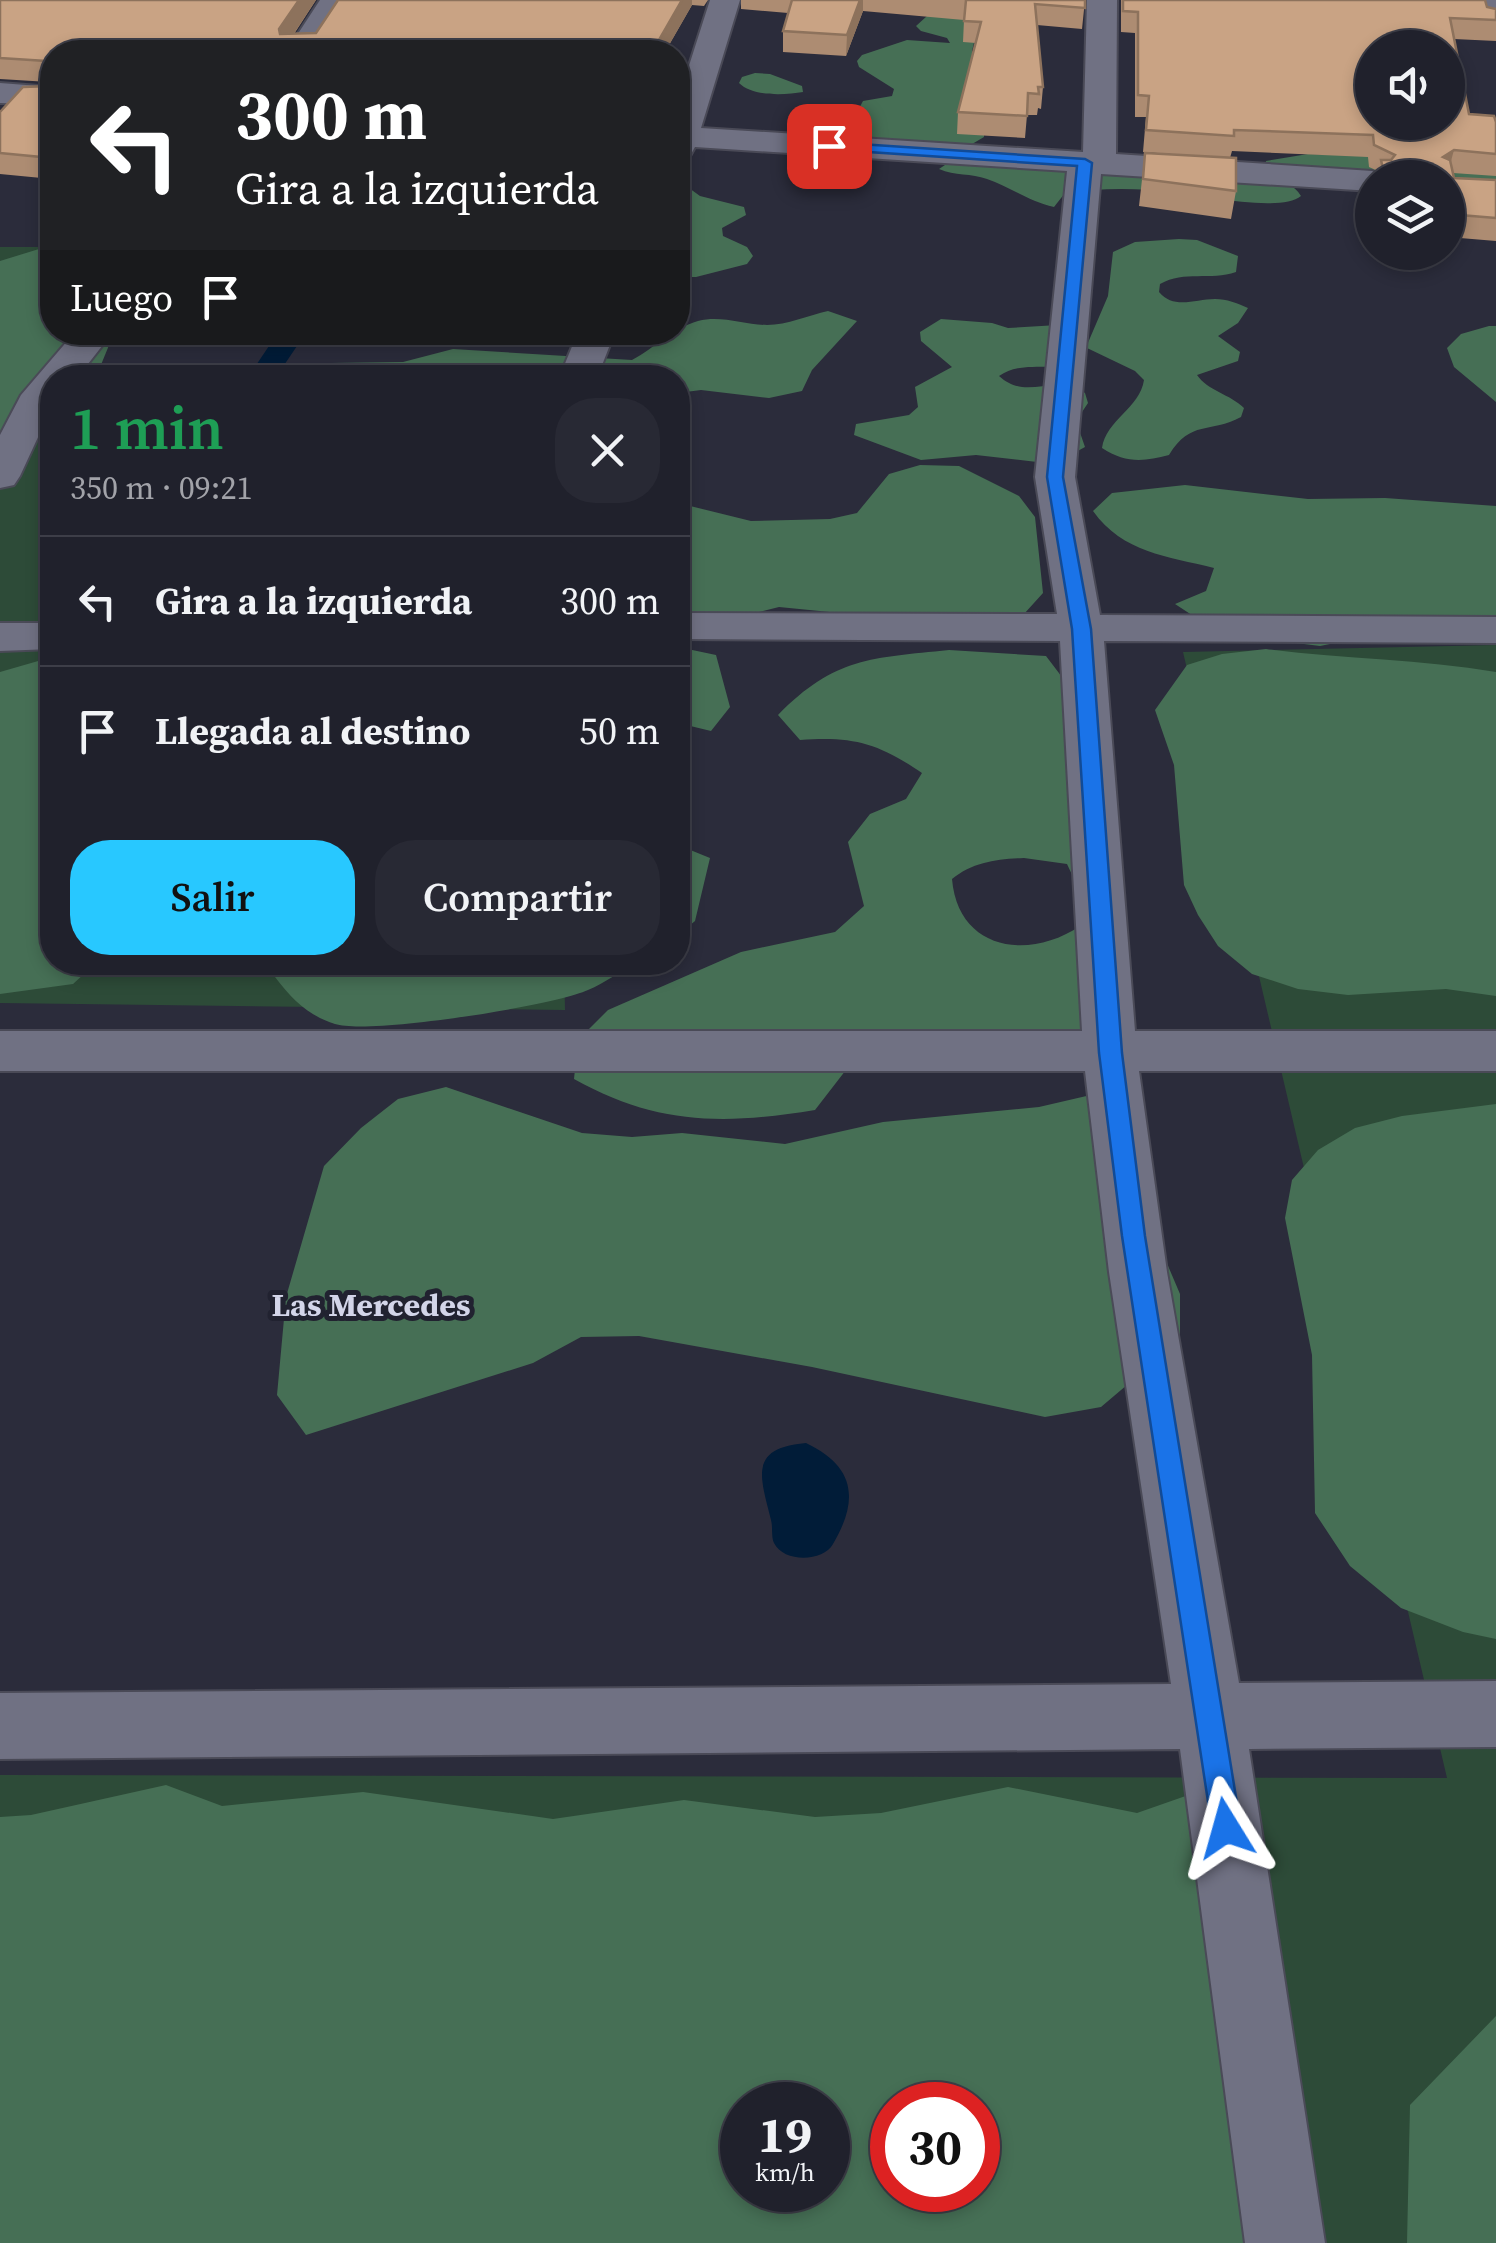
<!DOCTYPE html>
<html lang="es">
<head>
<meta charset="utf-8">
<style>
	:root { --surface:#20212c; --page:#282934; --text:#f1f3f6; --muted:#a2a3a9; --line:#3d3e48; --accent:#28c8ff }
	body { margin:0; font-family:"Source Serif 4",serif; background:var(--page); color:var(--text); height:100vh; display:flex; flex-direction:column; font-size:38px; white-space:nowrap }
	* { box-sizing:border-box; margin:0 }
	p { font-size:32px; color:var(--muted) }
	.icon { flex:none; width:55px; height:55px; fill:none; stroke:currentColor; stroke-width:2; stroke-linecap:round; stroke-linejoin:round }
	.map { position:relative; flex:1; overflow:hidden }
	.side { position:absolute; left:40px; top:365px; width:650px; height:610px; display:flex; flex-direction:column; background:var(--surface); border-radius:40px; box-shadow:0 5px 15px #0003,0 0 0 2px var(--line) }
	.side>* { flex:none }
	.hud { position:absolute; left:40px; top:40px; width:650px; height:305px; border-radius:40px; box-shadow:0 5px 15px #0003,0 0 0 2px var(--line); background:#202124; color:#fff; overflow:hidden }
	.controls { position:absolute; left:1355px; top:30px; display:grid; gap:20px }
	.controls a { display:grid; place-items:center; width:110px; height:110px; border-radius:50%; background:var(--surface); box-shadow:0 5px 15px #0003,0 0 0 2px var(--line); font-size:50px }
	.speed { position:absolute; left:720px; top:2082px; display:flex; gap:20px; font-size:50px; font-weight:700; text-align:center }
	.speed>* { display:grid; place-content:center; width:130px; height:130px; border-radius:50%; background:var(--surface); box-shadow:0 5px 15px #0003,0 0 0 2px var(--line); line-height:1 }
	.speed small { font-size:25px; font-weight:400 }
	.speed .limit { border:15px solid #d22; background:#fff; color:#111 }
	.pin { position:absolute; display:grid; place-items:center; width:85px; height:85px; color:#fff; margin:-42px; border-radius:20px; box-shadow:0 5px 15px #0006 }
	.me { position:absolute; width:110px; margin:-55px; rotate:352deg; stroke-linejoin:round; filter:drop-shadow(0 0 8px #0008) }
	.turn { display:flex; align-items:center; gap:35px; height:210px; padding:0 30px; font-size:45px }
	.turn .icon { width:130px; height:130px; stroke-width:2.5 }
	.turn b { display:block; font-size:70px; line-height:85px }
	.then { display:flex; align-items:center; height:95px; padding:0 30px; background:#0003; gap:20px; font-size:38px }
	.round { display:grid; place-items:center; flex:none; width:105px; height:105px; border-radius:40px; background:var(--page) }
	.headline { display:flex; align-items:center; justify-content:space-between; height:170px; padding:0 30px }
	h1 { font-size:60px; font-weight:600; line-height:75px; color:#1e9e55 }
	.cta { display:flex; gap:20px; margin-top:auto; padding:20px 30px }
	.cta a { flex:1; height:115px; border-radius:40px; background:var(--accent); color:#111; font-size:40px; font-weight:600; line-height:115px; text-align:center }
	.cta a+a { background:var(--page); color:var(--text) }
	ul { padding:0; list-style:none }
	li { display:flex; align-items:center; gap:30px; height:130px; padding:0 30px; border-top:2px solid var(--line) }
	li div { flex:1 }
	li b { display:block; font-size:38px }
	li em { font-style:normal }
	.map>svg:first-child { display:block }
	.green { fill:#2d4b38; fill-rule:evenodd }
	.forest { fill:#466f55; fill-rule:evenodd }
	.water { fill:#011c38 }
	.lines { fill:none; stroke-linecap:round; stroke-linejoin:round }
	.street-casing { stroke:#4a4a57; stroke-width:4 }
	.street { fill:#707183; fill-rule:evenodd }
	.wall { fill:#ad8c72 }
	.shaded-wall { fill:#8d725c }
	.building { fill:#c9a384; stroke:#8d725c; stroke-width:2.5; fill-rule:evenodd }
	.route { fill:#1a73e8; stroke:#114b97; stroke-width:2.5 }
	.labels { text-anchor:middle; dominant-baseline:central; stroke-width:10; stroke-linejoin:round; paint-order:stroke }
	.neighbourhood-label { font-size:32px; font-weight:bold; fill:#d3d5e9; stroke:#212230 }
</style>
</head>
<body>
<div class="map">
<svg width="1496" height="2243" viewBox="0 0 1496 2243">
	<rect width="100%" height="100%" fill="#2b2c3b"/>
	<path class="green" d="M 0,247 L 52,247 L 52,332 L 28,408 L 52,411 L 52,962 L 564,963 L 565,1010 L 0,1003 Z
		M 1496,645 L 1496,2243 L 0,2243 L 0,1775 L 1447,1778 L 1183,652 ZM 742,2105 L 828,2105 L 828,2190 L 742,2190 ZM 892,2105 L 978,2105 L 978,2190 L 892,2190 Z"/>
	<path class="forest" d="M 955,15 L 979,22 L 972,51 L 983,63 L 984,137 L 967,147 L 816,138 L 820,131 L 849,127 L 863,101 L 892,96 L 894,89 L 859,67 L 857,61 L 862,55 L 907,40 L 950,43 L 947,38 L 921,31 L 916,26 L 927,16 Z
		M 755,73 L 770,74 L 802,86 L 803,92 C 785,95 753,97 739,83 L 742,77 Z
		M 1308,154 L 1496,160 L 1496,182 L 1265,168 L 1266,161 Z
		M 948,163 L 1211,176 C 1220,178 1233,184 1242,183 C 1262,181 1289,175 1301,196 C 1280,213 1200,195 1172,192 C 1139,188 1098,188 1065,193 L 1054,207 C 1030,202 1010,187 987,179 C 971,173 955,176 939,169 Z
		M 682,183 L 700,196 L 744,207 L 746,215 L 722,228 L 723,236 L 747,247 L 753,256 L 747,264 L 696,277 L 678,277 L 678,184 Z
		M 1179,239 L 1197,240 L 1238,256 L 1236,272 C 1210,281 1185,270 1160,284 L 1159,292 C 1174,310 1195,299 1215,299 C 1227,299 1237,303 1248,308 L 1238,323 L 1218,336 L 1240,352 L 1238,361 L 1197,375 C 1208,391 1230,394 1244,408 L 1241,417 C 1210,434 1191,419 1169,455 C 1143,462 1125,463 1102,448 C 1106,420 1140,408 1144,380 L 1135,371 L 1087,348 L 1085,356 C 1055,376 1024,358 999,376 C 1028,402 1052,372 1085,393 L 1088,403 L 1076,421 L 1085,447 L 1054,464 L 976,455 L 921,460 L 854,435 L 856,424 L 909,415 L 918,407 L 915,387 L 952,367 L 921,341 L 920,332 L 941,319 L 992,323 L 1008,328 L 1058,325 L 1087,345 L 1108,296 L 1113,252 L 1135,242 Z
		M 52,245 L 52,332 L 114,333 L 96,377 L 52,378 L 52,425 L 42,432 L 0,437 L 0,261 Z
		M 828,311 L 857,321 L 812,370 L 802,391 L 769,398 L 701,390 L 678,393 L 678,378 L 303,378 L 330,363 L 403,362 L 453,349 L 632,360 C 656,347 673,328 698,321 C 722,315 744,325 767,325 C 787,325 809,315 828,311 Z
		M 1489,326 L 1496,326 L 1496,402 L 1454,367 L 1447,348 L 1461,334 Z
		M 920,465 L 959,466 L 1019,496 L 1035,517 L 1043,593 L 1024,614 L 860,615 L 779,607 L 701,627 L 678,624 L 678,503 L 751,521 L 830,519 L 857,513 L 889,474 Z
		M 1185,485 L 1308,499 L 1385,498 L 1496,506 L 1496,630 L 1395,631 L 1320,646 L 1241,636 L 1204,623 L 1175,604 L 1206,591 L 1214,568 C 1167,556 1123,553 1093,511 L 1112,493 Z
		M 678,647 L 716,655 L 730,707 L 711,731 L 678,723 Z
		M 1266,649 C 1343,659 1420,659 1496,672 L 1496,996 L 1446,989 L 1348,995 L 1298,989 L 1252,974 L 1218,946 L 1198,915 L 1184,885 L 1174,765 L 1155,710 L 1187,665 L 1222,654 Z
		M 949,650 L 1046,656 L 1065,681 L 1103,1049 L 866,1044 L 815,1110 C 724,1125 656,1125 574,1079 L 578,1040 L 608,1010 L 741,952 L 835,932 L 864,906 L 848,842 L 870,814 L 906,799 L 922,773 C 878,743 853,736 800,740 L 778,715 C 835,657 872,658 949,650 ZM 1024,858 L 1067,864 L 1074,879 L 1080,926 C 1028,961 958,950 952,879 C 973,862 997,859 1024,858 Z
		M 52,657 L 52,962 L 96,963 L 73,984 L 0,994 L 0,672 Z
		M 678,845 L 710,858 L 695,921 L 678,935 Z
		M 280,962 L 636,962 L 636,963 C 620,971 605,983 588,990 C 553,1006 369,1035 335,1024 C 307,1015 293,1000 275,977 Z
		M 446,1087 L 582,1133 L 632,1137 L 682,1133 L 785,1144 L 883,1122 L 1039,1107 L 1095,1094 L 1180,1294 L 1180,1340 L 1101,1407 L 1045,1417 L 812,1367 L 639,1336 L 581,1337 L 533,1363 L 306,1435 L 277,1395 L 286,1297 L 324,1166 L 361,1128 L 398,1099 Z
		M 1496,1104 L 1496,1639 L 1463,1632 L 1401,1608 L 1350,1566 L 1315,1513 L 1312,1355 L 1285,1218 L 1292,1180 L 1318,1150 L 1355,1128 L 1402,1116 Z
		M 166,1785 L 222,1806 L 363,1792 L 553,1819 L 684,1800 L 815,1817 L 881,1813 L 1008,1787 L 1137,1813 L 1197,1792 L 1289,2243 L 0,2243 L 0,1817 L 31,1815 ZM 742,2105 L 828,2105 L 828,2190 L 742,2190 ZM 892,2105 L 978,2105 L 978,2190 L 892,2190 Z
		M 1496,2016 L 1496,2243 L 1407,2243 L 1410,2105 Z"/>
	<path class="water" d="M 271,343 L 297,346 L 276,377 L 248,377 Z
		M 806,1443 C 854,1466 860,1498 833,1544 C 823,1562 784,1563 774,1543 C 771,1537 773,1527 771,1520 C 761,1478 747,1448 806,1443 Z"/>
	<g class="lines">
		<defs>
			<path id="street" d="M 320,0 L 350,0 L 316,52 L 286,52 Z
				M 710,0 L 740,0 L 701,128 L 1083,152 L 1087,0 L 1117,0 L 1116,154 L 1372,171 L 1386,178 L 1372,178 L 1372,191 L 1101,174 L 1075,477 L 1100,615 L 1496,617 L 1496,643 L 1104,641 L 1135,1031 L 1496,1031 L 1496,1071 L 1139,1071 L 1167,1272 L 1239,1683 L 1496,1681 L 1496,1747 L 1249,1749 L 1325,2243 L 1245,2243 L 1180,1749 L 0,1759 L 0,1693 L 1171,1684 L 1109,1272 L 1085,1071 L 0,1071 L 0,1031 L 1082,1031 L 1060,641 L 678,639 L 678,613 L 1057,614 L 1035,477 L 1067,171 L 695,147 L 690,156 L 678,159 L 678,100 Z
				M 1476,0 L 1496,0 L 1496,29 L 1485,26 Z
				M 0,83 L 52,87 L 52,105 L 0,103 Z
				M 75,332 L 113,332 L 77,378 L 52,378 L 52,407 L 20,476 L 14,485 L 0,488 L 0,435 L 21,395 Z
				M 578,332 L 615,332 L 597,378 L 559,378 Z
				M 0,623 L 52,623 L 52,649 L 0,651 Z"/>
		</defs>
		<use href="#street" class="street-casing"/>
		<use href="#street" class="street"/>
	</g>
	<path class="wall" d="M 0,0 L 316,0 L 294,34 L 316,33 L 338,0 L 708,0 L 704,6 L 692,5 L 665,52 L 52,52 L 52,179 L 0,174 L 0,112 L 23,87 L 49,86 L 49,82 L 0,79 Z
		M 741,0 L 1085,0 L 1082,29 L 1037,25 L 1043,87 L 1041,109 L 1038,108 L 1037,115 L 1027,115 L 1025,138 L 957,134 L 958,112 L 976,43 L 963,42 L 964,20 L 863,11 L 846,56 L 783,52 L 783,31 L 788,13 L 741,9 Z
		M 1121,0 L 1485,0 L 1487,7 L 1496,9 L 1496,41 L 1454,39 L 1469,114 L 1496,122 L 1496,176 L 1453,173 L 1454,178 L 1496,180 L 1496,241 L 1448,237 L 1448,178 L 1377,178 L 1378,171 L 1369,167 L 1368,157 L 1232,151 L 1230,158 L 1143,152 L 1146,117 L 1135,117 L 1135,33 L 1121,32 Z
		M 1145,153 L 1236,191 L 1231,219 L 1139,206 Z"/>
	<path class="shaded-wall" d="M 299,0 L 316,0 L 283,50 L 279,29 Z
		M 682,0 L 692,0 L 692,5 L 665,52 L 652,52 Z
		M 860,0 L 863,0 L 863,11 L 846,56 L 847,35 Z
		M 1454,150 L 1448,172 L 1443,157 Z"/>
	<path class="building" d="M 0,0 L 299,0 L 279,29 L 280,34 L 316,33 L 338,0 L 682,0 L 652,52 L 52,52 L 52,158 L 0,153 L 0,112 L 23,87 L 49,86 L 50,66 L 46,61 L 0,58 Z
		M 792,0 L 860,0 L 847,35 L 783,31 Z
		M 966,0 L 1085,0 L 1085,8 L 1035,4 L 1043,87 L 1038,87 L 1039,94 L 1028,93 L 1027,116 L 958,112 L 981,22 L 964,21 Z
		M 1123,0 L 1485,0 L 1487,7 L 1496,9 L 1496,20 L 1450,18 L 1469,114 L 1494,116 L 1496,122 L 1496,154 L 1454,150 L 1443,157 L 1450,160 L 1454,178 L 1496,180 L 1496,218 L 1448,214 L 1448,178 L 1385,178 L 1381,160 L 1391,160 L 1395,155 L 1374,145 L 1373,135 L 1234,130 L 1234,136 L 1146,130 L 1149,96 L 1138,95 L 1138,12 L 1123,11 ZM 1372,48 L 1448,48 L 1448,122 L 1372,122 Z
		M 1145,153 L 1236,158 L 1236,191 L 1143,179 Z"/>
	<path class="route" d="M 829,142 L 1085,159 L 1092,163 L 1063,477 L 1091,629 L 1122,1053 L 1145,1236 L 1241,1828 L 1237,1838 L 1226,1842 L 1216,1838 L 1212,1828 L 1122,1236 L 1099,1053 L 1072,629 L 1047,477 L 1077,166 L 824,149 L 824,143 Z"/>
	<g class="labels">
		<g class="neighbourhood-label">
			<text x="371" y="1305">Las Mercedes</text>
		</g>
	</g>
</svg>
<div class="controls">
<a><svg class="icon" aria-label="sound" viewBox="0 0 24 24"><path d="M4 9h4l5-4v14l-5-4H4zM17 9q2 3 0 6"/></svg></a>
<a><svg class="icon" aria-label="layers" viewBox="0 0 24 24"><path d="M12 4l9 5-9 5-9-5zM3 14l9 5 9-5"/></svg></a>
</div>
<div class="speed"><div>19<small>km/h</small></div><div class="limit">30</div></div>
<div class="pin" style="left:829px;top:146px;background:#d93025"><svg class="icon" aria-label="arrive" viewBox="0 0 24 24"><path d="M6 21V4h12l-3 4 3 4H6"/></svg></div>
<svg class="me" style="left:1226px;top:1828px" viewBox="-20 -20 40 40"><path d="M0-17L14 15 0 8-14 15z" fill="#1a73e8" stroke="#fff" stroke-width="4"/></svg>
<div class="hud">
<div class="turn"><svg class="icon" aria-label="left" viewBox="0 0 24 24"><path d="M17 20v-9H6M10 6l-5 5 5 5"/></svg><div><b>300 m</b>Gira a la izquierda</div></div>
<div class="then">Luego<svg class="icon" aria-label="arrive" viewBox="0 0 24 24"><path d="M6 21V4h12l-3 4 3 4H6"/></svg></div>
</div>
<section class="side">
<div class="headline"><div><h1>1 min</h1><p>350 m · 09:21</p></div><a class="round"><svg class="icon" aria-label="close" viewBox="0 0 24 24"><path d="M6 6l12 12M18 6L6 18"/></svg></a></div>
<ul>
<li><svg class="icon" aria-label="left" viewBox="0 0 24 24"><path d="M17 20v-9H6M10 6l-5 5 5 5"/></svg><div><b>Gira a la izquierda</b></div><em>300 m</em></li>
<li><svg class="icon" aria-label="arrive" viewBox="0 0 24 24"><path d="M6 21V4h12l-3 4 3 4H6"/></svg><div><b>Llegada al destino</b></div><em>50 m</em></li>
</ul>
<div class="cta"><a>Salir</a><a>Compartir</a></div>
</section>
</div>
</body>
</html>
